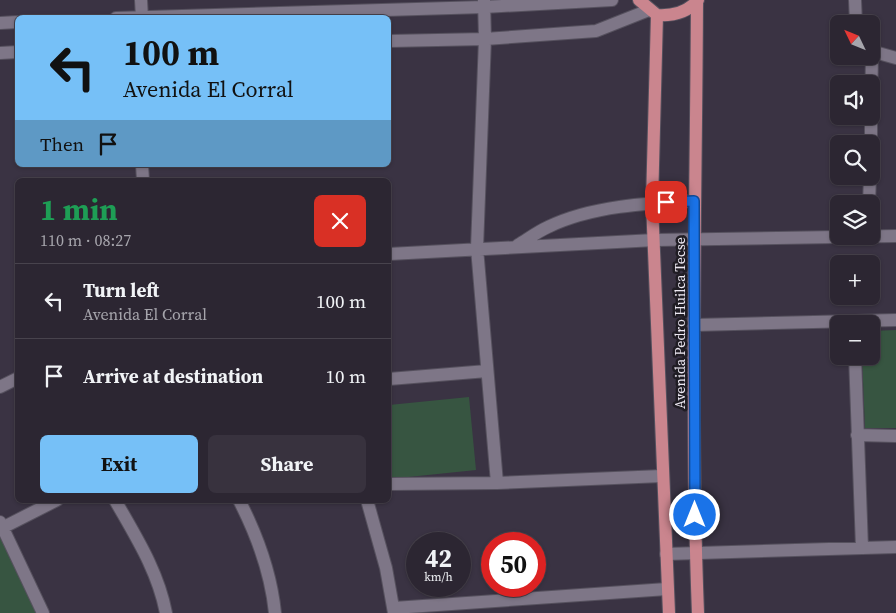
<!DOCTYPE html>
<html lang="en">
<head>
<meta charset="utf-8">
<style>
	:root { --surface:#2c2632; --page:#38323e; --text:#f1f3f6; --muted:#a6a5ac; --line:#48434d; --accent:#76c0f7 }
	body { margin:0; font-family:"Source Serif 4",serif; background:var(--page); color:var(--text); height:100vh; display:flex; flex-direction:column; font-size:19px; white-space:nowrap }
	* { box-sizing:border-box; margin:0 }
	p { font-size:16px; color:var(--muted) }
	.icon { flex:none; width:28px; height:28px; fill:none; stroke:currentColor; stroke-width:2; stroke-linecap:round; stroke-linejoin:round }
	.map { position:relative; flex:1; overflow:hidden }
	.sheet { position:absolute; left:15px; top:178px; width:376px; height:325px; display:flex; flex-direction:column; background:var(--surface); border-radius:8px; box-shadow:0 1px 4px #0004,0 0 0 1px var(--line) }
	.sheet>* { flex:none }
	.hud { position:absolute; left:15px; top:15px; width:376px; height:152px; border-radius:8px; box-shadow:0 1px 4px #0004,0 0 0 1px var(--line); background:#76c0f7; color:#111; overflow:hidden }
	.needle { width:32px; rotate:313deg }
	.controls { position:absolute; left:830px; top:15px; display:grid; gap:10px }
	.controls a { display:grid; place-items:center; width:50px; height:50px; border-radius:8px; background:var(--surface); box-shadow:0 1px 4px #0004,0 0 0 1px var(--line); font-size:25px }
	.speed { position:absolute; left:406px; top:532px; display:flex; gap:10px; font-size:25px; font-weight:700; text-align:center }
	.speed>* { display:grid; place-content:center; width:65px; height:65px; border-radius:50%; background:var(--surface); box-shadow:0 1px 4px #0004,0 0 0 1px var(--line); line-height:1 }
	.speed small { font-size:12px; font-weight:400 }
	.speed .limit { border:8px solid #d22; background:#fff; color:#111 }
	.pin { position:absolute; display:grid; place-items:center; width:42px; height:42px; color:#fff; margin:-21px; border-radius:10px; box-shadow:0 2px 8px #0006 }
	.me { position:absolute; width:55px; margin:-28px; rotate:0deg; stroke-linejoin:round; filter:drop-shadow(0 0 4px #0008) }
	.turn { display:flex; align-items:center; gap:18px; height:105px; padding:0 25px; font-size:22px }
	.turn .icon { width:65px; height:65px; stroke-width:2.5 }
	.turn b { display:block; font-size:35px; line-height:42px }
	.then { display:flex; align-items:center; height:48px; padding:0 25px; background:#0003; gap:10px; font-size:19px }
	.round { display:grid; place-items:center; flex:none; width:52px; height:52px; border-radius:8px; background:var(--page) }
	.overview { display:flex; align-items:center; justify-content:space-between; height:85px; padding:0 25px }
	h1 { font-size:30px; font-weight:700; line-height:38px; color:#1e9e55 }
	.primary-button { display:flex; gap:10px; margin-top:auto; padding:10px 25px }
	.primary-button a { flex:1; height:58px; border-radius:8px; background:var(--accent); color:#111; font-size:20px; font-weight:700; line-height:58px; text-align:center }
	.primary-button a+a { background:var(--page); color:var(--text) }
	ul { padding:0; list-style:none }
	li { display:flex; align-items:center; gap:15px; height:75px; padding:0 25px; border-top:1px solid var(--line) }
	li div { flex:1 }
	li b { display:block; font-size:19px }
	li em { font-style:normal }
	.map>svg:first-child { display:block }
	.green { fill:#375541 }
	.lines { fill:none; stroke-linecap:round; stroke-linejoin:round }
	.minor-casing { stroke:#56515e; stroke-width:14 }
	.major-casing { stroke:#56515e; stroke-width:14 }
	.minor { stroke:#7e7687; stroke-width:12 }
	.major { stroke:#ca858e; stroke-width:12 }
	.route-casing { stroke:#114b97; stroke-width:12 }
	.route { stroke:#1a73e8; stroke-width:9 }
	.labels { text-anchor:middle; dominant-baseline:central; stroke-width:5; stroke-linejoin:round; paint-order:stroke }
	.street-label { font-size:14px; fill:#ede9f3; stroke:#201d24 }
</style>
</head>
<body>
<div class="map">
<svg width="896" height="613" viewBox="0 0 896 613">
	<rect width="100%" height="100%" fill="#3a3343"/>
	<path class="green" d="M 896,330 L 896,428 L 865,428 L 862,356 L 871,356 L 871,331 Z
		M 469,397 L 476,470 L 389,479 L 389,405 Z
		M 0,539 L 1,539 L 37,613 L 0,613 Z"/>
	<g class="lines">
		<defs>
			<path id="minor" d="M 141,0 L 142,18
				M 484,0 L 485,39 L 477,248 L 497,483
				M 855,0 L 856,24
				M 116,18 L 484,7 L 612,0
				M 0,23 L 18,22
				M 389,41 L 485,39 L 596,31 L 649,10
				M 871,51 L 896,58
				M 0,53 L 18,52
				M 871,114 L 872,52
				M 871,144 L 871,116
				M 142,165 L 143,180
				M 869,204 L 870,176
				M 518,245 C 528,239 537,232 548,227 C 591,206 647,203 695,201
				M 389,254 L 655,240 L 896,236
				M 695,325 L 896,320
				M 855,356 L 862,548
				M 389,379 L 487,371
				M 0,387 L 18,378
				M 857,435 L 896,436
				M 389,484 L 497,483 L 662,476
				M 115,500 C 136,537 158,571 166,613
				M 239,500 C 257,535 271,573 275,613
				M 367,500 L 386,568 L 394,613
				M 0,522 L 43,613
				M 0,529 L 57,500
				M 666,554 L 896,547
				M 394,608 L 667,589"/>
			<path id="major" d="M 639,0 L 657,15 C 673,16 687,13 698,0
				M 697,2 C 696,205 690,410 698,613
				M 657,15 L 652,203 L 669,613"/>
		</defs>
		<use href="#minor" class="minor-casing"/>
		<use href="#major" class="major-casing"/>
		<use href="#minor" class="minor"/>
		<use href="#major" class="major"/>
	</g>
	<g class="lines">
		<defs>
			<path id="route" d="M 666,202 L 694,201 L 695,515"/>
		</defs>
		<use href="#route" class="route-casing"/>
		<use href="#route" class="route"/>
	</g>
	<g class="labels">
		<g class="street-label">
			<text transform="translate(680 323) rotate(-90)">Avenida Pedro Huilca Tecse</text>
		</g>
	</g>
</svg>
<div class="controls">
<a><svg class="needle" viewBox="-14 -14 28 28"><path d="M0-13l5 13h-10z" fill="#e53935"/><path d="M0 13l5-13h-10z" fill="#a6a5ac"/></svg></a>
<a><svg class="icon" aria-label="sound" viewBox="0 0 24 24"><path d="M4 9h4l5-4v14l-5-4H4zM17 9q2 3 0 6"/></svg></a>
<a><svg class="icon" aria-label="search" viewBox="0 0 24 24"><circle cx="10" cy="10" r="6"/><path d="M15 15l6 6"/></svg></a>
<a><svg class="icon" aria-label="layers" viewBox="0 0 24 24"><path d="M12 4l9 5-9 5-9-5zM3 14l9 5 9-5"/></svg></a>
<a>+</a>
<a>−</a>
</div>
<div class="speed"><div>42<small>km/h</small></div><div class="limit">50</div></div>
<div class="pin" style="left:666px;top:202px;background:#d93025"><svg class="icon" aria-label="arrive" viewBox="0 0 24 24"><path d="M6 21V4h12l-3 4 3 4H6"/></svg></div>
<svg class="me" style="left:695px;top:515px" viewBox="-20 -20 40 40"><circle r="17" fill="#1a73e8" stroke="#fff" stroke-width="3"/><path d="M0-11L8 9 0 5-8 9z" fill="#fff"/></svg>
<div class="hud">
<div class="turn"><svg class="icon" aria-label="left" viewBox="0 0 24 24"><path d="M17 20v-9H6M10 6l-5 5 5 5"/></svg><div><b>100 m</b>Avenida El Corral</div></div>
<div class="then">Then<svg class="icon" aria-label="arrive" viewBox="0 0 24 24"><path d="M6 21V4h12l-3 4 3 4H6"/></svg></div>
</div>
<section class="sheet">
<div class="overview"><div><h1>1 min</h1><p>110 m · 08:27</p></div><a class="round" style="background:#d93025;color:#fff"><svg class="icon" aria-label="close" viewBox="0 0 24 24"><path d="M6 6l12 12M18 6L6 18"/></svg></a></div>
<ul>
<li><svg class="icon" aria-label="left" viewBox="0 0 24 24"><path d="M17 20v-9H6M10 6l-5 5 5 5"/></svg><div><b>Turn left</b><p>Avenida El Corral</p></div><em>100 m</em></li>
<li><svg class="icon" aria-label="arrive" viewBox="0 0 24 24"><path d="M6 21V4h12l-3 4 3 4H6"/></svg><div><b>Arrive at destination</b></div><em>10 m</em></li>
</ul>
<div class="primary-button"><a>Exit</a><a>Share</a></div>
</section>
</div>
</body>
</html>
